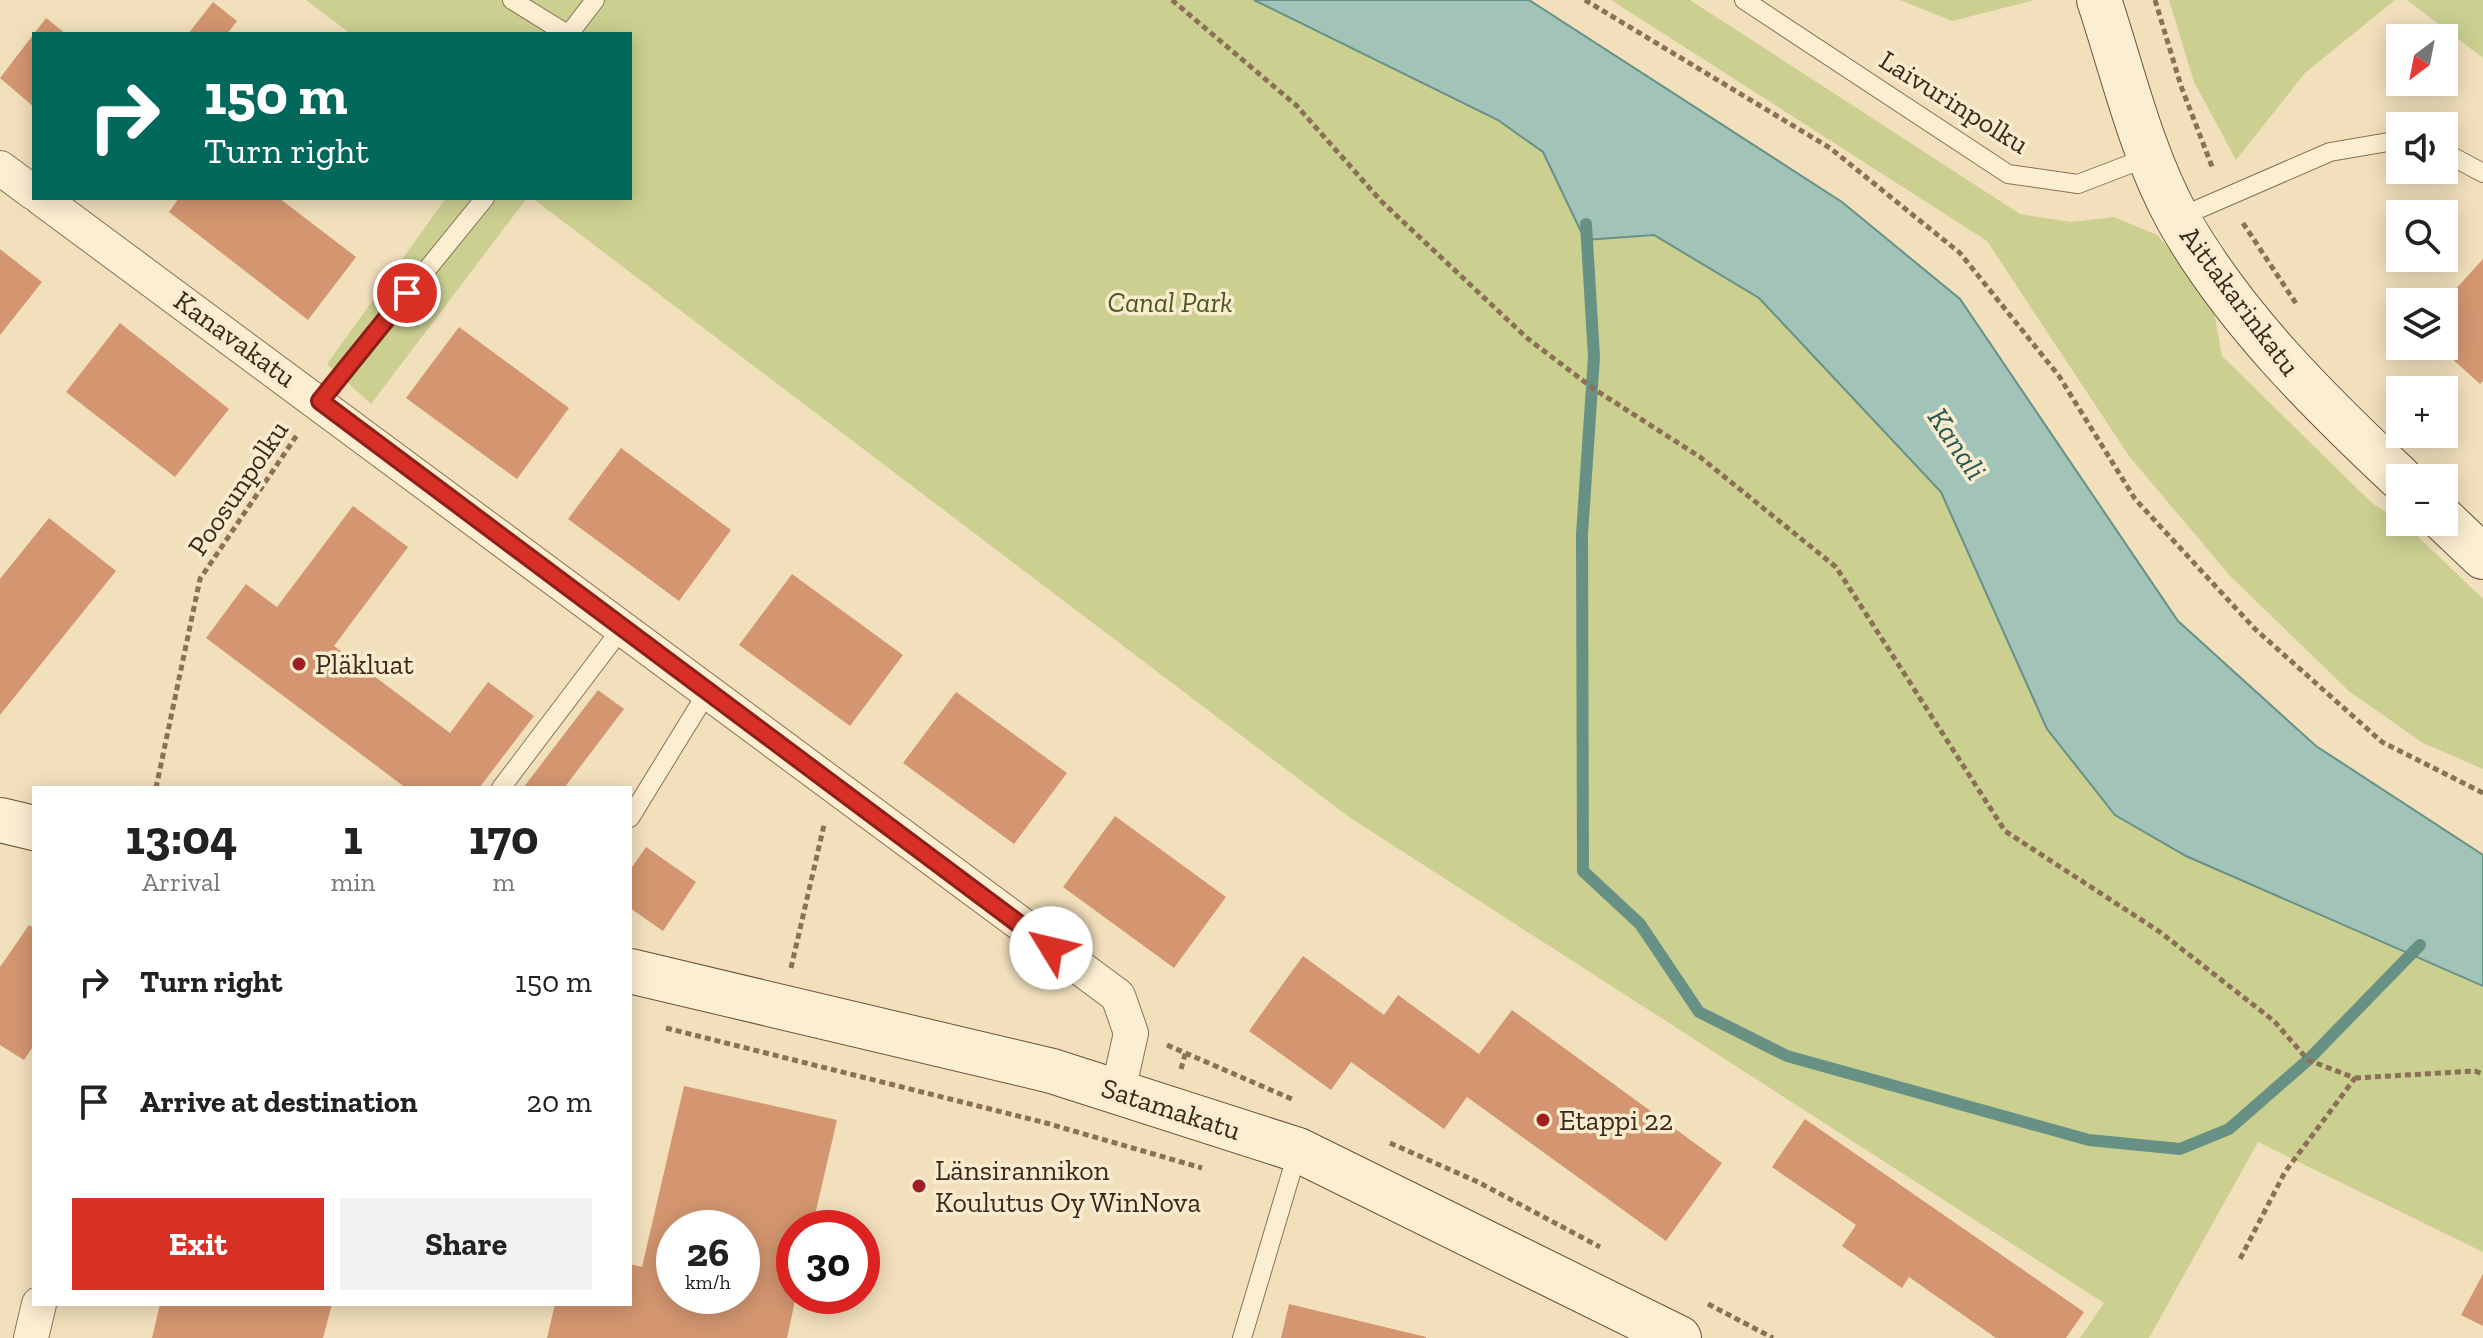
<!DOCTYPE html>
<html lang="en">
<head>
<meta charset="utf-8">
<style>
	:root { --surface:#fff; --page:#f2f2f2; --text:#222; --muted:#767676; --accent:#d93025 }
	body { margin:0; font-family:"Zilla Slab",serif; background:var(--page); color:var(--text); height:100vh; display:flex; flex-direction:column; font-size:30px; white-space:nowrap }
	* { box-sizing:border-box; margin:0 }
	p { font-size:26px; color:var(--muted) }
	.icon { flex:none; width:44px; height:44px; fill:none; stroke:currentColor; stroke-width:2; stroke-linecap:round; stroke-linejoin:round }
	.map { position:relative; flex:1; overflow:hidden }
	.side { position:absolute; left:32px; top:786px; width:600px; height:520px; display:flex; flex-direction:column; background:var(--surface); border-radius:0px; box-shadow:0 4px 20px #0003 }
	.side>* { flex:none }
	.top-card { position:absolute; left:32px; top:32px; width:600px; height:168px; border-radius:0px; box-shadow:0 4px 20px #0003; background:#00695c; color:#fff; overflow:hidden }
	.needle { width:52px; rotate:212deg }
	.controls { position:absolute; left:2386px; top:24px; display:grid; gap:16px }
	.controls a { display:grid; place-items:center; width:72px; height:72px; border-radius:0px; background:var(--surface); box-shadow:0 4px 20px #0003; font-size:40px }
	.speed { position:absolute; left:656px; top:1210px; display:flex; gap:16px; font-size:40px; font-weight:700; text-align:center }
	.speed>* { display:grid; place-content:center; width:104px; height:104px; border-radius:50%; background:var(--surface); box-shadow:0 4px 20px #0003; line-height:1 }
	.speed small { font-size:20px; font-weight:400 }
	.speed .limit { border:12px solid #d22; background:#fff; color:#111 }
	.pin { position:absolute; display:grid; place-items:center; width:68px; height:68px; color:#fff; margin:-34px; border:4px solid #fff; border-radius:50%; box-shadow:0 2px 8px #0007 }
	.me { position:absolute; width:88px; margin:-44px; rotate:306deg; stroke-linejoin:round; filter:drop-shadow(0 0 6px #0008) }
	.turn { display:flex; align-items:center; gap:28px; height:168px; padding:0 40px; font-size:36px }
	.turn .icon { width:104px; height:104px; stroke-width:2.5 }
	.turn b { display:block; font-size:56px; line-height:68px }
	.eta { display:flex; justify-content:space-evenly; align-items:center; height:136px; text-align:center }
	.eta b { font-size:48px; font-weight:800; line-height:56px }
	.cta { display:flex; gap:16px; margin-top:auto; padding:16px 40px }
	.cta a { flex:1; height:92px; border-radius:0px; background:var(--accent); color:#fff; font-size:32px; font-weight:800; line-height:92px; text-align:center }
	.cta a+a { background:var(--page); color:var(--text) }
	ul { padding:0; list-style:none }
	li { display:flex; align-items:center; gap:24px; height:120px; padding:0 40px }
	li div { flex:1 }
	li b { display:block; font-size:30px }
	li em { font-style:normal }
	.map>svg:first-child { display:block }
	.green { fill:#cbd091 }
	.water { fill:#a1c3b8; stroke:#689186; stroke-width:2 }
	.lines { fill:none; stroke-linecap:round; stroke-linejoin:round }
	.stream { stroke:#689186; stroke-width:12 }
	.building { fill:#d39670; fill-rule:evenodd }
	.lane-casing { stroke:#8b7055; stroke-width:20 }
	.street-casing { stroke:#8b7055; stroke-width:36 }
	.secondary-casing { stroke:#6d5138; stroke-width:46 }
	.path { stroke:#8b7055; stroke-width:5; stroke-dasharray:6 4; stroke-linecap:butt }
	.lane { stroke:#fceed1; stroke-width:18 }
	.street { stroke:#fceed1; stroke-width:34 }
	.secondary { stroke:#fceed1; stroke-width:44 }
	.route-casing { stroke:#8d1f18; stroke-width:20 }
	.route { stroke:#d93025; stroke-width:14 }
	.poi-dot { fill:#a01f24; stroke:#f8ebce; stroke-width:3 }
	.labels { text-anchor:middle; dominant-baseline:central; stroke-width:7; stroke-linejoin:round; paint-order:stroke }
	.street-label { font-size:28px; fill:#39291b; stroke:#f8ebce }
	.park-label { font-size:28px; font-style:italic; fill:#4b5720; stroke:#f8ebce }
	.poi-label { font-size:28px; fill:#39291b; stroke:#f8ebce; text-anchor:start }
	.water-label { font-size:30px; font-style:italic; fill:#295a56; stroke:#f8ebce }
</style>
</head>
<body>
<div class="map">
<svg width="2483" height="1338" viewBox="0 0 2483 1338">
	<rect width="100%" height="100%" fill="#f2e0bd"/>
	<path class="green" d="M 306,0 L 1254,0 L 1498,120 L 1543,152 L 1585,239 L 1654,235 L 1759,298 L 1941,492 L 2047,729 L 2186,856 L 2483,986 L 2483,1252 L 2258,1142 L 2149,1338 L 2080,1338 L 2104,1303 L 1349,817 L 532,198 L 630,198 L 630,34 L 351,34 Z
		M 1611,0 L 1690,0 L 2020,214 L 2071,222 L 2114,217 L 2157,235 L 2189,271 L 2213,307 L 2222,356 L 2373,504 L 2403,522 L 2483,599 L 2483,769 L 2423,743 L 2350,692 L 2230,576 L 2129,456 L 1987,241 Z
		M 1900,0 L 2035,0 L 1952,21 Z
		M 2169,0 L 2395,0 L 2305,73 L 2236,160 L 2194,82 Z
		M 2407,0 L 2483,0 L 2483,58 Z
		M 446,198 L 527,198 L 371,404 L 327,364 Z"/>
	<path class="water" d="M 1254,0 L 1529,0 L 1842,202 L 1960,299 L 2178,621 L 2316,746 L 2483,855 L 2483,986 L 2186,856 L 2115,815 L 2047,729 L 1941,492 L 1759,298 L 1654,235 L 1585,240 L 1543,152 L 1498,120 Z"/>
	<g class="lines">
		<path class="stream" d="M 1586,224 L 1594,357 L 1582,534 L 1583,871 L 1640,924 L 1699,1012 L 1787,1056 L 2089,1140 L 2180,1149 L 2229,1129 L 2308,1060 L 2420,945"/>
	</g>
	<path class="building" d="M 213,2 L 237,21 L 227,34 L 188,34 Z
		M 46,18 L 66,34 L 34,34 L 34,107 L 0,78 Z
		M 179,198 L 279,198 L 356,257 L 308,320 L 169,212 Z
		M 0,249 L 42,282 L 0,335 Z
		M 2483,259 L 2483,381 L 2480,384 L 2438,346 L 2444,346 L 2444,302 Z
		M 120,323 L 229,409 L 175,477 L 66,392 Z
		M 459,327 L 569,408 L 517,479 L 406,398 Z
		M 621,448 L 731,530 L 679,601 L 568,519 Z
		M 353,506 L 408,547 L 334,646 L 450,733 L 488,682 L 534,716 L 479,788 L 406,788 L 206,638 L 246,584 L 277,607 Z
		M 49,518 L 116,571 L 0,715 L 0,579 Z
		M 792,574 L 903,655 L 850,726 L 739,645 Z
		M 598,690 L 624,709 L 564,788 L 523,788 Z
		M 956,692 L 1067,773 L 1014,844 L 903,763 Z
		M 1115,816 L 1226,897 L 1174,968 L 1063,887 Z
		M 646,847 L 696,882 L 663,931 L 630,908 L 630,870 Z
		M 29,925 L 34,928 L 34,1045 L 24,1060 L 0,1045 L 0,967 Z
		M 1303,956 L 1384,1015 L 1398,995 L 1479,1054 L 1512,1010 L 1722,1163 L 1666,1241 L 1467,1097 L 1444,1129 L 1351,1062 L 1331,1090 L 1249,1031 Z
		M 684,1086 L 837,1120 L 812,1228 L 794,1228 L 796,1296 L 787,1338 L 547,1338 L 555,1304 L 630,1304 L 630,1264 L 642,1267 ZM 674,1228 L 742,1228 L 742,1296 L 674,1296 Z
		M 1805,1119 L 2084,1312 L 2066,1338 L 1996,1338 L 1909,1277 L 1902,1288 L 1842,1246 L 1856,1225 L 1772,1167 Z
		M 2483,1274 L 2483,1326 L 2461,1315 Z
		M 160,1304 L 332,1304 L 323,1338 L 152,1338 Z
		M 1289,1304 L 1426,1337 L 1426,1338 L 1281,1338 Z"/>
	<g class="lines">
		<defs>
			<path id="lane" d="M 512,0 L 567,34
				M 1744,0 L 2008,174 L 2078,184 L 2151,156
				M 569,34 L 595,0
				M 2444,152 L 2483,173
				M 2178,218 L 2330,152 L 2400,140
				M 320,401 L 485,198
				M 501,788 L 622,628
				M 630,818 L 708,691
				M 1242,1338 L 1298,1150"/>
			<path id="street" d="M 0,168 L 34,193
				M 41,198 L 1118,996 L 1131,1033 L 1118,1091
				M 31,1338 L 39,1304"/>
			<path id="secondary" d="M 2099,0 C 2123,72 2141,152 2178,219 C 2234,318 2318,401 2400,478
				M 2444,520 L 2483,557
				M 0,820 L 34,828
				M 630,971 L 1052,1071 L 1298,1150 L 1679,1338"/>
		</defs>
		<use href="#lane" class="lane-casing"/>
		<use href="#street" class="street-casing"/>
		<use href="#secondary" class="secondary-casing"/>
		<path class="path" d="M 1172,0 L 1297,106 L 1381,201 L 1527,338 L 1594,389 L 1700,457 L 1836,567 L 2005,831 L 2160,932 L 2274,1021 L 2308,1060 L 2355,1078 L 2285,1172 L 2240,1259
			M 1585,0 L 1830,148 L 1960,253 L 2059,376 L 2135,499 L 2255,629 L 2382,742 L 2483,793
			M 2155,0 L 2181,86 L 2213,169
			M 2243,223 L 2297,305
			M 156,788 L 200,579 L 297,435
			M 791,968 L 824,825
			M 666,1028 L 1046,1123 L 1202,1168
			M 1167,1045 L 1294,1100
			M 1181,1069 L 1186,1051
			M 2355,1078 L 2475,1071 L 2483,1074
			M 1390,1143 L 1478,1182 L 1600,1247
			M 1708,1304 L 1773,1338"/>
		<use href="#lane" class="lane"/>
		<use href="#street" class="street"/>
		<use href="#secondary" class="secondary"/>
	</g>
	<g class="lines">
		<defs>
			<path id="route" d="M 407,293 L 320,401 L 1051,948"/>
		</defs>
		<use href="#route" class="route-casing"/>
		<use href="#route" class="route"/>
	</g>
	<g class="poi-dot">
		<circle cx="299" cy="664" r="8"/>
		<circle cx="1543" cy="1120" r="8"/>
		<circle cx="919" cy="1186" r="8"/>
	</g>
	<g class="labels">
		<g class="street-label">
			<text transform="translate(1954 102) rotate(32)">Laivurinpolku</text>
			<text transform="translate(2240 301) rotate(53)">Aittakarinkatu</text>
			<text transform="translate(235 339) rotate(36)">Kanavakatu</text>
			<text transform="translate(238 488) rotate(-56)">Poosunpolku</text>
			<text transform="translate(1171 1109) rotate(18)">Satamakatu</text>
		</g>
		<g class="park-label">
			<text x="1170" y="302">Canal Park</text>
		</g>
		<g class="poi-label">
			<text x="315" y="664">Pläkluat</text>
			<text x="1559" y="1120">Etappi 22</text>
			<text x="935" y="1170">Länsirannikon<tspan x="935" dy="32">Koulutus Oy WinNova</tspan></text>
		</g>
		<g class="water-label">
			<text transform="translate(1957 444) rotate(56)">Kanali</text>
		</g>
	</g>
</svg>
<div class="controls">
<a><svg class="needle" viewBox="-14 -14 28 28"><path d="M0-13l5 13h-10z" fill="#e53935"/><path d="M0 13l5-13h-10z" fill="#767676"/></svg></a>
<a><svg class="icon" aria-label="sound" viewBox="0 0 24 24"><path d="M4 9h4l5-4v14l-5-4H4zM17 9q2 3 0 6"/></svg></a>
<a><svg class="icon" aria-label="search" viewBox="0 0 24 24"><circle cx="10" cy="10" r="6"/><path d="M15 15l6 6"/></svg></a>
<a><svg class="icon" aria-label="layers" viewBox="0 0 24 24"><path d="M12 4l9 5-9 5-9-5zM3 14l9 5 9-5"/></svg></a>
<a>+</a>
<a>−</a>
</div>
<div class="speed"><div>26<small>km/h</small></div><div class="limit">30</div></div>
<div class="pin" style="left:407px;top:293px;background:#d93025"><svg class="icon" aria-label="arrive" viewBox="0 0 24 24"><path d="M6 21V4h12l-3 4 3 4H6"/></svg></div>
<svg class="me" style="left:1051px;top:948px" viewBox="-20 -20 40 40"><circle r="19" fill="#fff"/><path d="M0-13L10 11 0 6-10 11z" fill="#d93025"/></svg>
<div class="top-card">
<div class="turn"><svg class="icon" aria-label="right" viewBox="0 0 24 24"><path d="M7 20v-9h11M14 6l5 5-5 5"/></svg><div><b>150 m</b>Turn right</div></div>
</div>
<section class="side">
<div class="eta">
<div><b>13:04</b><p>Arrival</p></div>
<div><b>1</b><p>min</p></div>
<div><b>170</b><p>m</p></div>
</div>
<ul>
<li><svg class="icon" aria-label="right" viewBox="0 0 24 24"><path d="M7 20v-9h11M14 6l5 5-5 5"/></svg><div><b>Turn right</b></div><em>150 m</em></li>
<li><svg class="icon" aria-label="arrive" viewBox="0 0 24 24"><path d="M6 21V4h12l-3 4 3 4H6"/></svg><div><b>Arrive at destination</b></div><em>20 m</em></li>
</ul>
<div class="cta"><a>Exit</a><a>Share</a></div>
</section>
</div>
</body>
</html>
